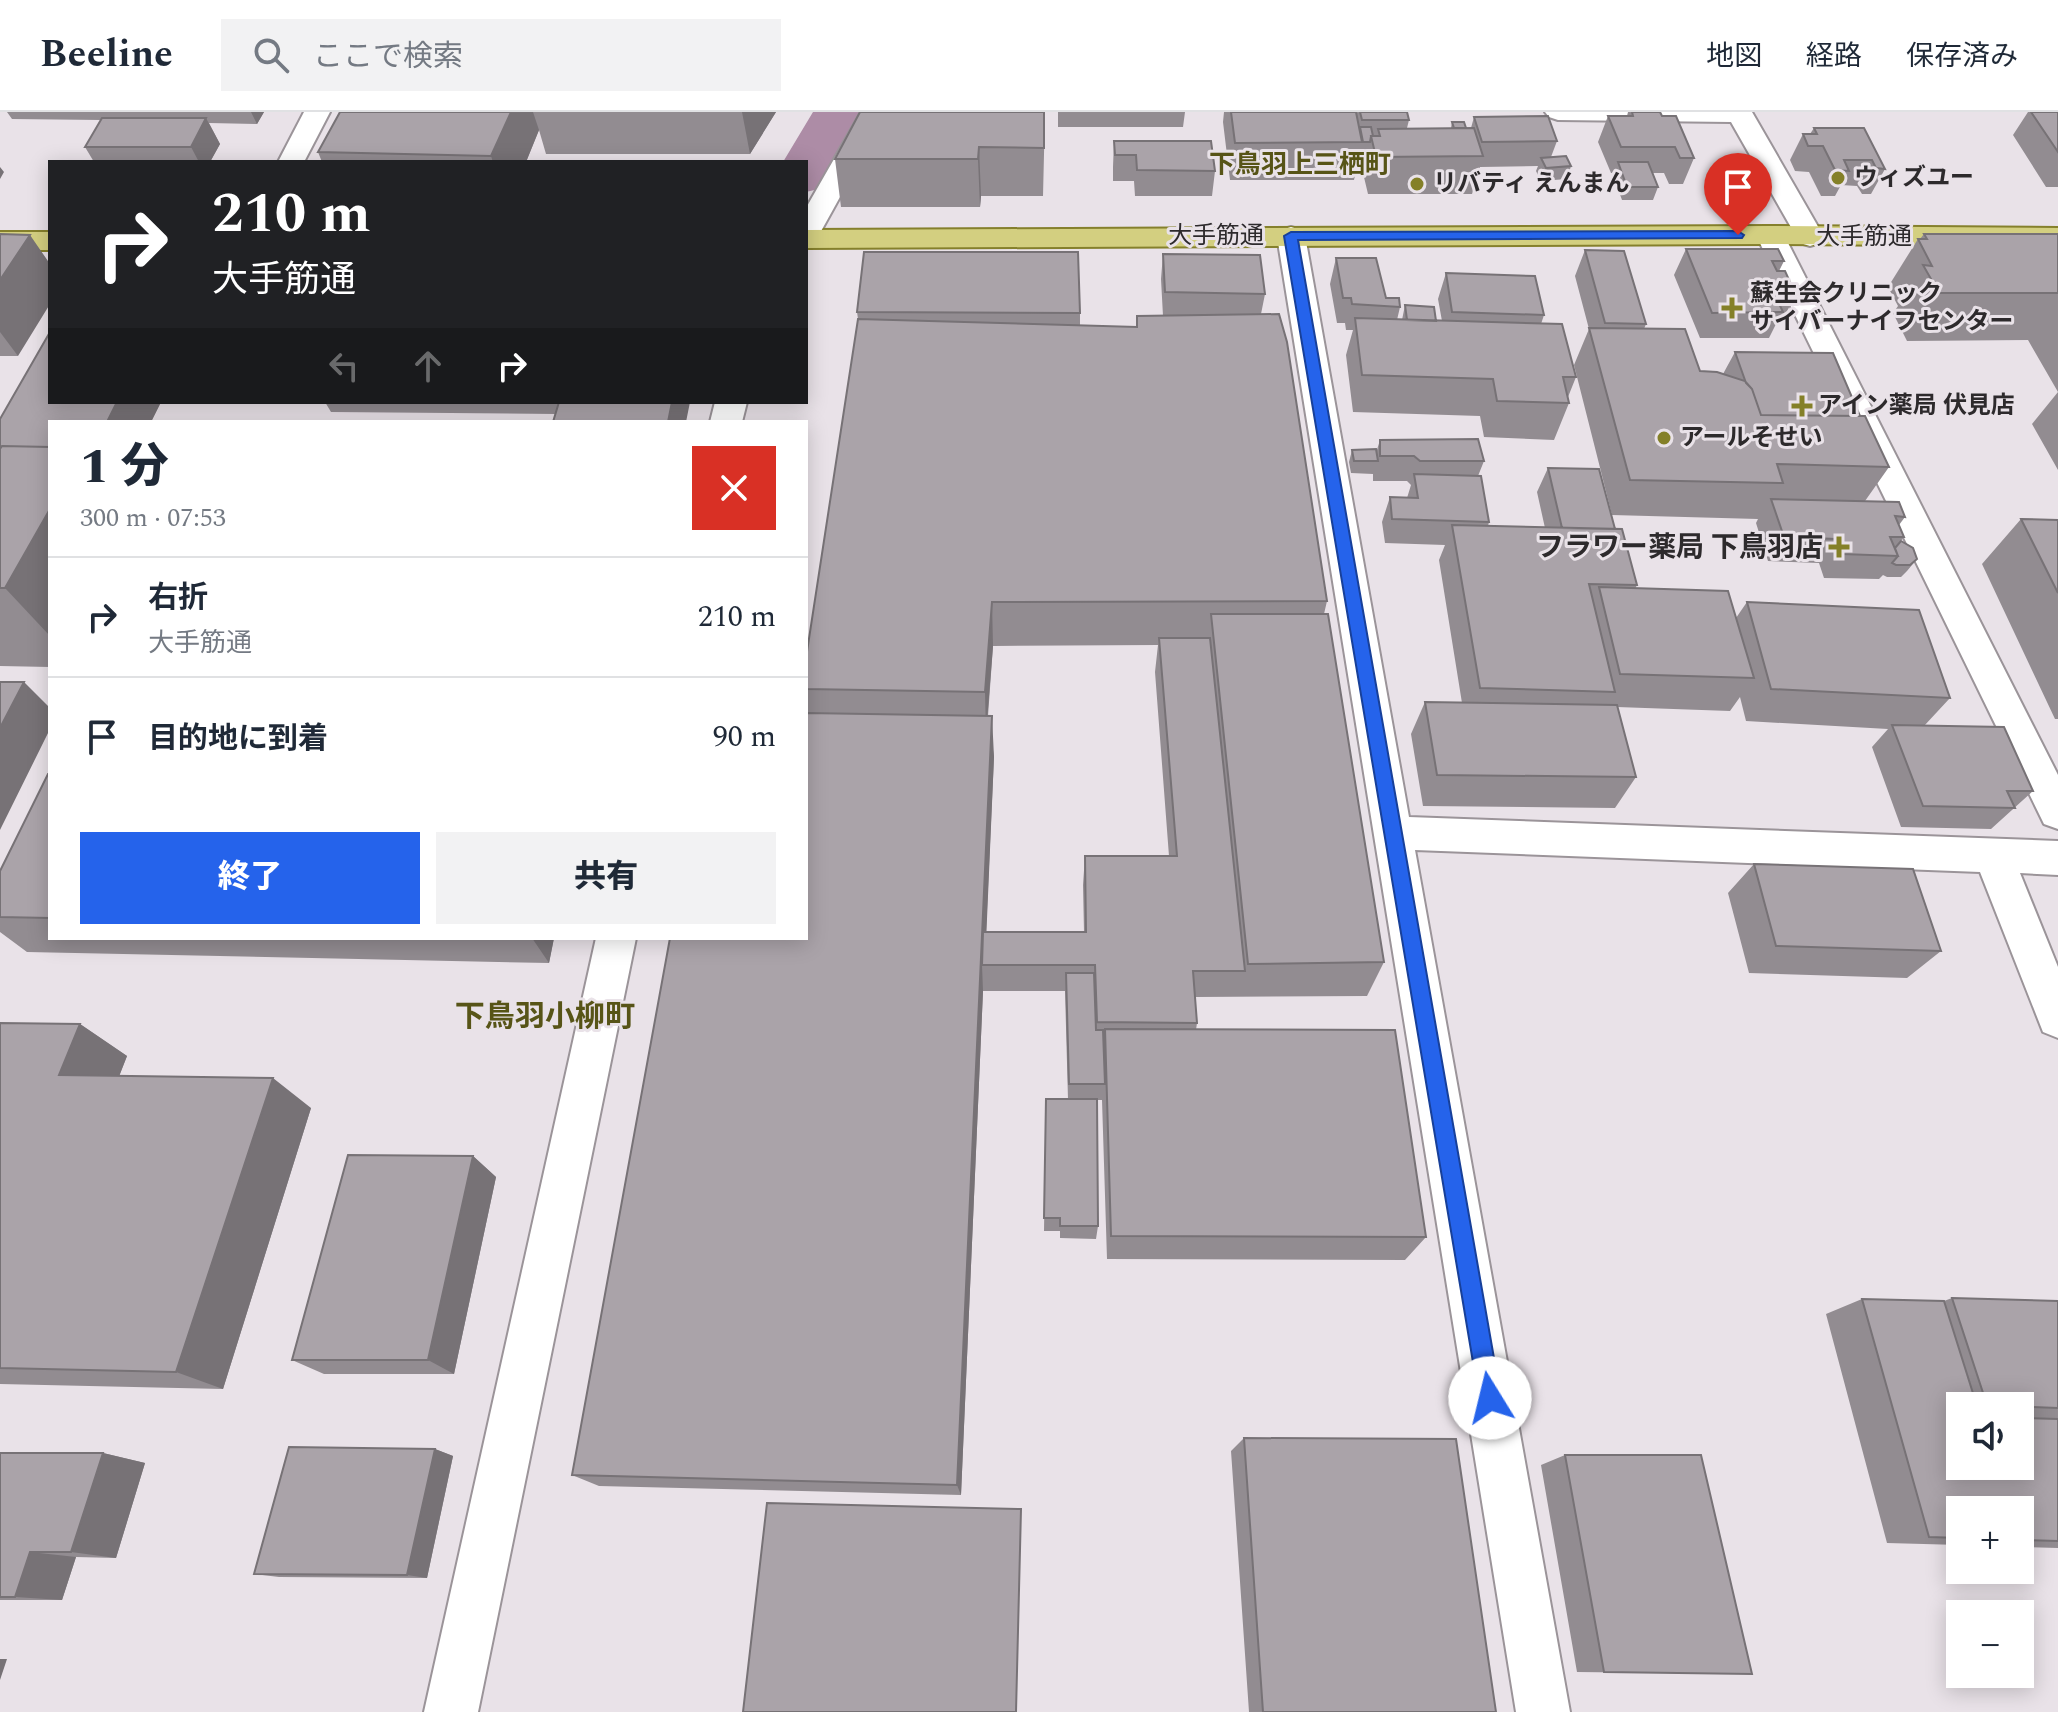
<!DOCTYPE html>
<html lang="ja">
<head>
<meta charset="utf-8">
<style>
	:root { --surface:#fff; --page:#f2f2f3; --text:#1f2937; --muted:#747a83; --line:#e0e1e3; --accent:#2563eb }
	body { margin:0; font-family:Spectral,"Noto Sans JP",serif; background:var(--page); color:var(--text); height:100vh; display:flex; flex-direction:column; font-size:30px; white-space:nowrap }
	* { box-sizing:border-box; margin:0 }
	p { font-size:26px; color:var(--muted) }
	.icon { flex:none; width:44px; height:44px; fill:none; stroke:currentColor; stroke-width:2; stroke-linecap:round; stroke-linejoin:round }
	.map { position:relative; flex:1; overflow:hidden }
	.drawer { position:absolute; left:48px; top:308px; width:760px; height:520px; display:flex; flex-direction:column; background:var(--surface); border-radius:0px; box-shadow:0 4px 20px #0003 }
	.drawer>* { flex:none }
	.top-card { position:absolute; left:48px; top:48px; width:760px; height:244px; border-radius:0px; box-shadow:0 4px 20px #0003; background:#202124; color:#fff; overflow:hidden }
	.controls { position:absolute; left:1946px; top:1280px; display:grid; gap:16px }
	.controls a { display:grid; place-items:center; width:88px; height:88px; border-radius:0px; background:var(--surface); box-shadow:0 4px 20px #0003; font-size:40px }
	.pin { position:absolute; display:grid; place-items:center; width:68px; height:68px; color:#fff; margin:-82px -34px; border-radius:50% 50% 50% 0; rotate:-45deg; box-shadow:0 0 8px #0007 }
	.pin .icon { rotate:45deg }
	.me { position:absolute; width:88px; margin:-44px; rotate:351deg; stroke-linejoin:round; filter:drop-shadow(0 0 6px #0008) }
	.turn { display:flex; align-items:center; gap:28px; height:168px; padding:0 32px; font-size:36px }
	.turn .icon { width:104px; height:104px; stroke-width:2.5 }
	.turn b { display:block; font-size:56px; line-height:68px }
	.lanes { display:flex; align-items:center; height:76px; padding:0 32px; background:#0003; justify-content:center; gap:40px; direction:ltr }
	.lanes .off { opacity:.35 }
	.round { display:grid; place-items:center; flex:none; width:84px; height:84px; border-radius:0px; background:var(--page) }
	.overview { display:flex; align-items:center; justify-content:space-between; height:136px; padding:0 32px }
	h1 { font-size:48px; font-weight:800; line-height:60px }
	.cta { display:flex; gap:16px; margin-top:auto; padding:16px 32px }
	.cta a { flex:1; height:92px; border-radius:0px; background:var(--accent); color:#fff; font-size:32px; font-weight:800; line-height:92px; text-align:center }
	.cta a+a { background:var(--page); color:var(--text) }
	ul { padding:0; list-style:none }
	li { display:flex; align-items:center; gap:24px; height:120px; padding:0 32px; border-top:2px solid var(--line) }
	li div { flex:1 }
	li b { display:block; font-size:30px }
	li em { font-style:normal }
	header { display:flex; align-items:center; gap:48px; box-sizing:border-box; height:112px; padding:0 40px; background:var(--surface); border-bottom:2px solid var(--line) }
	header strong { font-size:38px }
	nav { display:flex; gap:44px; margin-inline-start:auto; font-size:28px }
	.search { width:560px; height:72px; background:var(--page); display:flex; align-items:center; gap:20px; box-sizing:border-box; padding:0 28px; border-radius:0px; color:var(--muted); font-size:30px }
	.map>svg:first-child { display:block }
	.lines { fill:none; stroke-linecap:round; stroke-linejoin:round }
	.river { fill:#ad8ca6; fill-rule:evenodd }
	.minor-casing { stroke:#9b9499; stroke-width:4 }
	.primary-casing { stroke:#85802c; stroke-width:4 }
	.minor { fill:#fff; fill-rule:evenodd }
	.primary { fill:#d3cf80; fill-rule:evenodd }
	.wall { fill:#928c91; fill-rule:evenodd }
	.shaded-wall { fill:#777276 }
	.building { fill:#aaa3a9; stroke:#777276; stroke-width:2 }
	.route { fill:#2563eb; stroke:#184099; stroke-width:2 }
	.poi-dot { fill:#848028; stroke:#e9e2e8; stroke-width:3 }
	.labels { text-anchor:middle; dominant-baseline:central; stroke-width:6; stroke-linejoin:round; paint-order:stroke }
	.far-poi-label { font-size:24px; font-weight:bold; fill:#2d2a2c; stroke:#e9e2e8; text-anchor:start }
	.far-street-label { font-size:24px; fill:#2d2a2c; stroke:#e9e2e8 }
	.far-neighbourhood-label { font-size:26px; font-weight:bold; fill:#575417; stroke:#e9e2e8 }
	.poi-label { font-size:28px; font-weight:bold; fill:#2d2a2c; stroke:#e9e2e8; text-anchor:end }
	.neighbourhood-label { font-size:30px; font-weight:bold; fill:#575417; stroke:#e9e2e8 }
</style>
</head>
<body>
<header>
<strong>Beeline</strong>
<div class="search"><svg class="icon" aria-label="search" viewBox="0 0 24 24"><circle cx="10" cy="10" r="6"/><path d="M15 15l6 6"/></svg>ここで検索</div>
<nav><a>地図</a><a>経路</a><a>保存済み</a></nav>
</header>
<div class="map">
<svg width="2058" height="1600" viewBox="0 0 2058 1600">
	<rect width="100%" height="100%" fill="#e9e2e8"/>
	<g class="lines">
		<path class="river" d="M 813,0 L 871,0 L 827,75 L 806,80 L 806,50 L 783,50 Z"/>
		<defs>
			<path id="minor" d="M 304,0 L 330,0 L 304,50 L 278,50 Z
				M 861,0 L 887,0 L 820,121 L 816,127 L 806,130 L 806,96 Z
				M 1545,0 L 1752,0 L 1824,125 L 1820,131 L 1810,134 L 1800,131 L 1731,10 L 1558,8 L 1549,5 Z
				M 1770,114 L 1780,117 L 1784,123 L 2058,663 L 2058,717 L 2044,712 L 1756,123 L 1760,117 Z
				M 1291,115 L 1301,118 L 1305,124 L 1409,705 L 2058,729 L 2058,763 L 2020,761 L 2058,855 L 2058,926 L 2043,920 L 1980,760 L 1415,738 L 1570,1600 L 1516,1600 L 1277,124 L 1281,118 Z
				M 715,290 L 747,290 L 742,310 L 710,310 Z
				M 596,826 L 636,826 L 478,1600 L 424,1600 Z"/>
			<path id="primary" d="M 1770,114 L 2058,116 L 2058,134 L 1770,132 L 806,136 L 806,118 Z
				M 0,120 L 50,120 L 50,138 L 0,138 Z"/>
		</defs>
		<use href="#minor" class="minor-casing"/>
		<use href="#primary" class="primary-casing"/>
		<use href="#minor" class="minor"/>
		<use href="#primary" class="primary"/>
	</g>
	<path class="wall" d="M 7,0 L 264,0 L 257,12 L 209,11 L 220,32 L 210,50 L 94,50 L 85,35 L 101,8 L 12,7 Z
		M 340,0 L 776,0 L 750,42 L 546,42 L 539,18 L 526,50 L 322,50 L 318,40 Z
		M 1045,0 L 1043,84 L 981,84 L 980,95 L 841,95 L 835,47 Z
		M 1058,0 L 1185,0 L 1183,15 L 1058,15 Z
		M 1224,0 L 1356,0 L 1357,4 L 1357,0 L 1407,0 L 1409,8 L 1407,16 L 1451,16 L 1452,10 L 1466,16 L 1471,16 L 1474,5 L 1557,29 L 1551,45 L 1571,54 L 1567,67 L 1541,69 L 1536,59 L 1538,54 L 1480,55 L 1472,82 L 1368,82 L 1363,61 L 1367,43 L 1360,42 L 1354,68 L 1230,68 L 1223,10 Z
		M 1628,0 L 1660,0 L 1694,46 L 1683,72 L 1669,72 L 1664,61 L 1653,61 L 1658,75 L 1653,88 L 1622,88 L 1613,63 L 1614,61 L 1611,61 L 1598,30 L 1608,4 L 1627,4 Z
		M 2028,0 L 2058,0 L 2058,75 L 2046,75 L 2013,23 Z
		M 1814,16 L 1864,16 L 1885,57 L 1871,82 L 1862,82 L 1857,74 L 1841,73 L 1835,84 L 1821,84 L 1809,60 L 1795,59 L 1790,48 L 1803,22 L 1810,22 Z
		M 1114,29 L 1215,59 L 1212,84 L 1135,84 L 1134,69 L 1113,69 L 1113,55 Z
		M 0,122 L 18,244 L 0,244 Z
		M 1924,122 L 2058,122 L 2058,358 L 2032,312 L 2058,280 L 2028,228 L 1907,229 L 1893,201 L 1898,194 L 1888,175 L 1918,127 L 1920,127 Z
		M 1686,137 L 1784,149 L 1779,159 L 1796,183 L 1782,208 L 1778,208 L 1769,226 L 1700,226 L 1674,163 Z
		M 1585,138 L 1646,212 L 1644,217 L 1700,259 L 1723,262 L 1735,240 L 1860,304 L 1889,355 L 1865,389 L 1905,405 L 1899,413 L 1904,425 L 1901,429 L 1917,447 L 1907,459 L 1901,465 L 1887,465 L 1883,463 L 1879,467 L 1824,466 L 1819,451 L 1768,449 L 1756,411 L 1758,407 L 1612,403 L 1574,253 L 1589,217 L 1575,164 Z
		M 1163,142 L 1265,182 L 1261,202 L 1327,489 L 1324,502 L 1384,850 L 1367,884 L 1195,885 L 1197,911 L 1196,918 L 1426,1125 L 1405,1148 L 1107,1147 L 1102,988 L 1097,988 L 1098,1114 L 1096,1127 L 1060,1126 L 1060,1119 L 1044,1119 L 1046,987 L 1068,987 L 1065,879 L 983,879 L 961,1383 L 599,1374 L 572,1363 L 806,826 L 806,546 L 858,207 L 857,200 L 1080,201 L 1080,213 L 1136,215 L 1137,204 L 1163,204 L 1161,167 ZM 1158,533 L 1155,560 L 1169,744 L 1085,744 L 1083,773 L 1084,820 L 986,820 L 994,645 L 988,604 L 993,534 Z
		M 1336,146 L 1386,186 L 1400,195 L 1397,208 L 1402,208 L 1405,193 L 1436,209 L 1442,209 L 1438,187 L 1446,161 L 1544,203 L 1541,212 L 1576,265 L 1568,285 L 1569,291 L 1554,328 L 1484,325 L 1480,304 L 1353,300 L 1346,243 L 1353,218 L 1346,218 L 1345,211 L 1337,211 L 1330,172 Z
		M 50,290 L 161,290 L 151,310 L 50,397 L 50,555 L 0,554 L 0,307 Z
		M 325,290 L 690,290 L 556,302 L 331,300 Z
		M 1380,328 L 1484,349 L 1478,364 L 1489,410 L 1488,414 L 1545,416 L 1537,380 L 1548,356 L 1615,417 L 1637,473 L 1635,477 L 1736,506 L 1747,490 L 1950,586 L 1924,614 L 2033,679 L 1991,717 L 1901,715 L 1872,635 L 1888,617 L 1746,609 L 1740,585 L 1730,599 L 1617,595 L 1636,665 L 1615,696 L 1423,694 L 1411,622 L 1425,590 L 1462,591 L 1439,448 L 1445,433 L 1385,431 L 1382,410 L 1390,385 L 1407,386 L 1411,373 L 1407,369 L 1373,369 L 1373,362 L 1351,361 L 1349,350 L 1352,338 L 1376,341 Z
		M 2021,407 L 2058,408 L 2058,607 L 2055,607 L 1982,452 Z
		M 50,662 L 50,826 L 554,826 L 549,851 L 27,840 L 0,820 L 0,759 Z
		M 1754,752 L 1941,839 L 1907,866 L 1749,861 L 1728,781 Z
		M 0,911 L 80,912 L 127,944 L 119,964 L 311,996 L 223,1277 L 0,1272 Z
		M 473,1044 L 496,1065 L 454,1262 L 324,1262 L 292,1248 Z
		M 1952,1186 L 2058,1189 L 2058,1436 L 2020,1435 L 2020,1398 L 1960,1398 L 1960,1433 L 1887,1431 L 1826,1202 L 1862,1187 L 1944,1189 ZM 1960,1294 L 2020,1294 L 2020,1354 Z
		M 1244,1326 L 1496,1600 L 1249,1600 L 1231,1339 Z
		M 435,1337 L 453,1344 L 427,1466 L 279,1465 L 254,1462 Z
		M 0,1341 L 103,1341 L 145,1351 L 116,1446 L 76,1445 L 62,1488 L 0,1488 Z
		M 1565,1343 L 1752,1562 L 1577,1560 L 1541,1353 Z"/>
	<path class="shaded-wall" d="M 251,0 L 264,0 L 257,12 Z
		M 511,0 L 533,0 L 539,18 L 526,50 L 493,50 L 491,44 Z
		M 742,0 L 776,0 L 750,42 Z
		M 206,6 L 220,32 L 210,50 L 199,50 L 191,35 Z
		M 979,35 L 981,84 L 980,95 L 978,47 Z
		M 0,55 L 4,60 L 0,67 Z
		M 30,123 L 50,152 L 50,192 L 18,244 L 0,220 L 0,168 Z
		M 117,290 L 161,290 L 151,310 L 107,310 Z
		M 672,290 L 690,290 L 686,310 L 668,310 Z
		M 50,397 L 50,524 L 5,476 Z
		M 992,490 L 993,534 L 986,622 L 985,580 Z
		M 24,570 L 50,596 L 50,617 L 0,718 L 0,616 Z
		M 992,604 L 994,645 L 985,853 L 982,853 L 983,879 L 961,1383 L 957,1373 Z
		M 532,826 L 554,826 L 549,851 Z
		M 80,912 L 127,944 L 108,993 L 59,963 Z
		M 273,966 L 311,996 L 223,1277 L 176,1260 Z
		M 473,1044 L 496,1065 L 454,1262 L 428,1248 Z
		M 435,1337 L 453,1344 L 427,1466 L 407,1463 Z
		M 103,1341 L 145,1351 L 116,1446 L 71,1440 Z
		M 30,1440 L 76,1445 L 62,1488 L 15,1485 Z
		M 0,1547 L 7,1547 L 0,1568 Z"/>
	<path class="building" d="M 340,0 L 511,0 L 491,44 L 318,40 Z
		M 860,0 L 1044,0 L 1044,36 L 979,35 L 978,47 L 835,47 Z
		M 1231,0 L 1356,0 L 1362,30 L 1235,31 Z
		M 1360,0 L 1407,0 L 1409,8 L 1362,8 Z
		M 1632,0 L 1660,0 L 1662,4 L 1676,4 L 1694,46 L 1680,46 L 1675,35 L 1621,35 L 1608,4 L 1633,4 Z
		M 2031,0 L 2058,0 L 2058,40 Z
		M 1548,4 L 1557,29 L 1482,30 L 1474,5 Z
		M 102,6 L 206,6 L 191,35 L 85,35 Z
		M 1452,10 L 1464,10 L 1466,16 L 1454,16 Z
		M 1360,15 L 1371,15 L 1373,24 L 1371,24 L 1370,30 L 1363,30 Z
		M 1474,16 L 1483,44 L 1376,45 L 1371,24 L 1380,24 L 1378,17 Z
		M 1814,16 L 1864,16 L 1885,57 L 1876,56 L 1872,48 L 1844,48 L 1849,59 L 1835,58 L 1823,34 L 1808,34 L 1803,22 L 1817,22 Z
		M 1114,29 L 1211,29 L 1215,59 L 1137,58 L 1136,43 L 1115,43 Z
		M 1566,44 L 1571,54 L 1546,56 L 1541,46 Z
		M 1618,50 L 1648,50 L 1658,75 L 1627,75 Z
		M 0,122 L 30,123 L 0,168 Z
		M 1924,122 L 2058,122 L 2058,181 L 1939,181 L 1923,153 L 1932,154 L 1918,127 L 1927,127 Z
		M 1686,137 L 1778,137 L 1784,149 L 1772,149 L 1777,159 L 1785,159 L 1796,183 L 1775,183 L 1783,200 L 1712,201 Z
		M 1585,138 L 1624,139 L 1646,212 L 1605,211 Z
		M 864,140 L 1078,140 L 1080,201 L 857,200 Z
		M 1163,142 L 1260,143 L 1265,182 L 1165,180 Z
		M 1336,146 L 1376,146 L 1386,186 L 1399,186 L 1400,195 L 1352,192 L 1351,186 L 1343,186 Z
		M 1446,161 L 1535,164 L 1544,203 L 1452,200 Z
		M 1405,193 L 1434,195 L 1436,209 L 1407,208 Z
		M 1279,202 L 1287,230 L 1327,489 L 992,490 L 985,580 L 806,577 L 806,546 L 858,207 L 1137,215 L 1137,204 Z
		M 1355,206 L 1562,212 L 1576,265 L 1563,265 L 1569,291 L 1497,289 L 1493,267 L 1362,263 Z
		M 1589,216 L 1685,217 L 1700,259 L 1717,260 L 1745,269 L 1752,277 L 1761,303 L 1865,304 L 1889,355 L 1777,352 L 1783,371 L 1630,368 Z
		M 50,220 L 50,290 L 117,290 L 107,310 L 50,310 L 50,335 L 2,334 L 0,337 L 0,307 Z
		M 1735,240 L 1833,241 L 1860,304 L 1761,303 L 1752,277 L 1746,271 Z
		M 559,290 L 672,290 L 668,310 L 553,310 Z
		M 1478,327 L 1484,349 L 1420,349 L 1414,344 L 1380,344 L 1380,328 Z
		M 2,334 L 50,335 L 50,397 L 5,476 L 0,476 L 0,337 Z
		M 1376,337 L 1378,349 L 1354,349 L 1352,338 Z
		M 1548,356 L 1599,357 L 1615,417 L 1562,416 Z
		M 1414,362 L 1481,364 L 1489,410 L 1392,407 L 1390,385 L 1418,386 Z
		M 1771,387 L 1899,390 L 1905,405 L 1895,404 L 1904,425 L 1890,425 L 1898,444 L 1842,442 L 1836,427 L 1784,425 Z
		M 2021,407 L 2058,408 L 2058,481 Z
		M 1452,413 L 1622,417 L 1637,473 L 1589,472 L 1615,580 L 1480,576 Z
		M 1901,429 L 1913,436 L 1917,447 L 1910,453 L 1896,453 L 1892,451 L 1898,444 L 1895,436 Z
		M 1599,475 L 1728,479 L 1754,566 L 1620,562 Z
		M 1747,490 L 1919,498 L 1950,586 L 1771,577 Z
		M 1211,502 L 1328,502 L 1384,850 L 1248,852 Z
		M 1159,526 L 1210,526 L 1245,859 L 1193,859 L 1197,911 L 1097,910 L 1095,853 L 982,853 L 983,820 L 1086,820 L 1085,744 L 1177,744 Z
		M 0,570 L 24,570 L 0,616 Z
		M 1425,590 L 1617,593 L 1636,665 L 1437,663 Z
		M 806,601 L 992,604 L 957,1373 L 572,1363 L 670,826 L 806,826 Z
		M 1892,613 L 2004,615 L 2033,679 L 2007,679 L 2015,696 L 1923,694 Z
		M 48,662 L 50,662 L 50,806 L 0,805 L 0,759 Z
		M 1754,752 L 1913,757 L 1941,839 L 1776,834 Z
		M 1066,861 L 1094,861 L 1096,918 L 1103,918 L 1105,972 L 1069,972 Z
		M 0,911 L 80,912 L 59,963 L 273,966 L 176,1260 L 0,1256 Z
		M 1105,917 L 1395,918 L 1426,1125 L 1111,1124 Z
		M 1046,987 L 1097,987 L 1098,1114 L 1060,1114 L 1060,1106 L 1044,1106 Z
		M 348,1043 L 473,1044 L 428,1248 L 292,1248 Z
		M 1952,1186 L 2058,1189 L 2058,1296 L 1987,1293 Z
		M 1862,1187 L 1944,1189 L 1977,1294 L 1960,1294 L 1960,1354 L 2020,1354 L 2020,1306 L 2058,1307 L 2058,1429 L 2020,1428 L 2020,1398 L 1960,1398 L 1960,1426 L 1929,1425 Z
		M 1244,1326 L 1456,1327 L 1496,1600 L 1263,1600 Z
		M 289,1335 L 435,1337 L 407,1463 L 254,1462 Z
		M 0,1341 L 103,1341 L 71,1440 L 30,1440 L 15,1485 L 0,1485 Z
		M 1565,1343 L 1701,1343 L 1752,1562 L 1604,1560 Z
		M 767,1391 L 1021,1397 L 1016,1600 L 743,1600 Z"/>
	<path class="route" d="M 1738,119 L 1744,123 L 1742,126 L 1298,128 L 1501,1286 L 1497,1294 L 1490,1297 L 1482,1294 L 1479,1286 L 1284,124 L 1291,120 Z"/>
	<g class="poi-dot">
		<circle cx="1838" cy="66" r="8"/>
		<circle cx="1417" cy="72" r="8"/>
		<path d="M1728 184h8v8h8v8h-8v8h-8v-8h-8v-8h8z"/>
		<path d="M1798 282h8v8h8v8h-8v8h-8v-8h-8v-8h8z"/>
		<circle cx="1664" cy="326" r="8"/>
		<path d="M1835 423h8v8h8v8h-8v8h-8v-8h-8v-8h8z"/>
	</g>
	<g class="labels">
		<g class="far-poi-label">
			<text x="1854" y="66">ウィズユー</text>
			<text x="1433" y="72">リバティ えんまん</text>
			<text x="1750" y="182">蘇生会クリニック<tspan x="1750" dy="28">サイバーナイフセンター</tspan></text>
			<text x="1818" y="294">アイン薬局 伏見店</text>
			<text x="1680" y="326">アールそせい</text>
		</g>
		<g class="far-street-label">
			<text x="1216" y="124">大手筋通</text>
			<text x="1864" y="125">大手筋通</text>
		</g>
		<g class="far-neighbourhood-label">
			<text x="1300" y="53">下鳥羽上三栖町</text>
		</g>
		<g class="poi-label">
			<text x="1823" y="435">フラワー薬局 下鳥羽店</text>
		</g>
		<g class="neighbourhood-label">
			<text x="545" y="905">下鳥羽小柳町</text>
		</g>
	</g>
</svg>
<div class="controls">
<a><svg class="icon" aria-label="sound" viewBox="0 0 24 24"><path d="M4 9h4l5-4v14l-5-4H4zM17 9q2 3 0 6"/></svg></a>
<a>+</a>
<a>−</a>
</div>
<div class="pin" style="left:1738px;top:123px;background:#d93025"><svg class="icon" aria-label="arrive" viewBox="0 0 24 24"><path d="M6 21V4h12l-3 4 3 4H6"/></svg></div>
<svg class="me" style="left:1490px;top:1286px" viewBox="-20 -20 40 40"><circle r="19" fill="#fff"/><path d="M0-13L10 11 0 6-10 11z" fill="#2563eb"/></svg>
<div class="top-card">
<div class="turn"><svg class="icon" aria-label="right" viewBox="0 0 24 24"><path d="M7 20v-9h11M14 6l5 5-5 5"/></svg><div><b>210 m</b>大手筋通</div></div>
<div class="lanes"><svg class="icon off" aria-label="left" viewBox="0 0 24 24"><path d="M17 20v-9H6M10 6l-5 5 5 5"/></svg><svg class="icon off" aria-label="ahead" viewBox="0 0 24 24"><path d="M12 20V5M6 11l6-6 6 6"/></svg><svg class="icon" aria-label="right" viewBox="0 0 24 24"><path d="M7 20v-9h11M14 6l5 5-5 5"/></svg></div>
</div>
<section class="drawer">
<div class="overview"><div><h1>1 分</h1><p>300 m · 07:53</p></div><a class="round" style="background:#d93025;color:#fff"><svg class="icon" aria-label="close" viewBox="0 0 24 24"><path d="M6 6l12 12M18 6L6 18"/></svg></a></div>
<ul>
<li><svg class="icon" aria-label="right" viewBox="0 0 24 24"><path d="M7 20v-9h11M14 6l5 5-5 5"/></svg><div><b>右折</b><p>大手筋通</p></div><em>210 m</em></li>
<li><svg class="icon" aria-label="arrive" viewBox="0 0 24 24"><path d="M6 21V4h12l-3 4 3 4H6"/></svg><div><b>目的地に到着</b></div><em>90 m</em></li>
</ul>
<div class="cta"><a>終了</a><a>共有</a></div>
</section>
</div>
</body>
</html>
